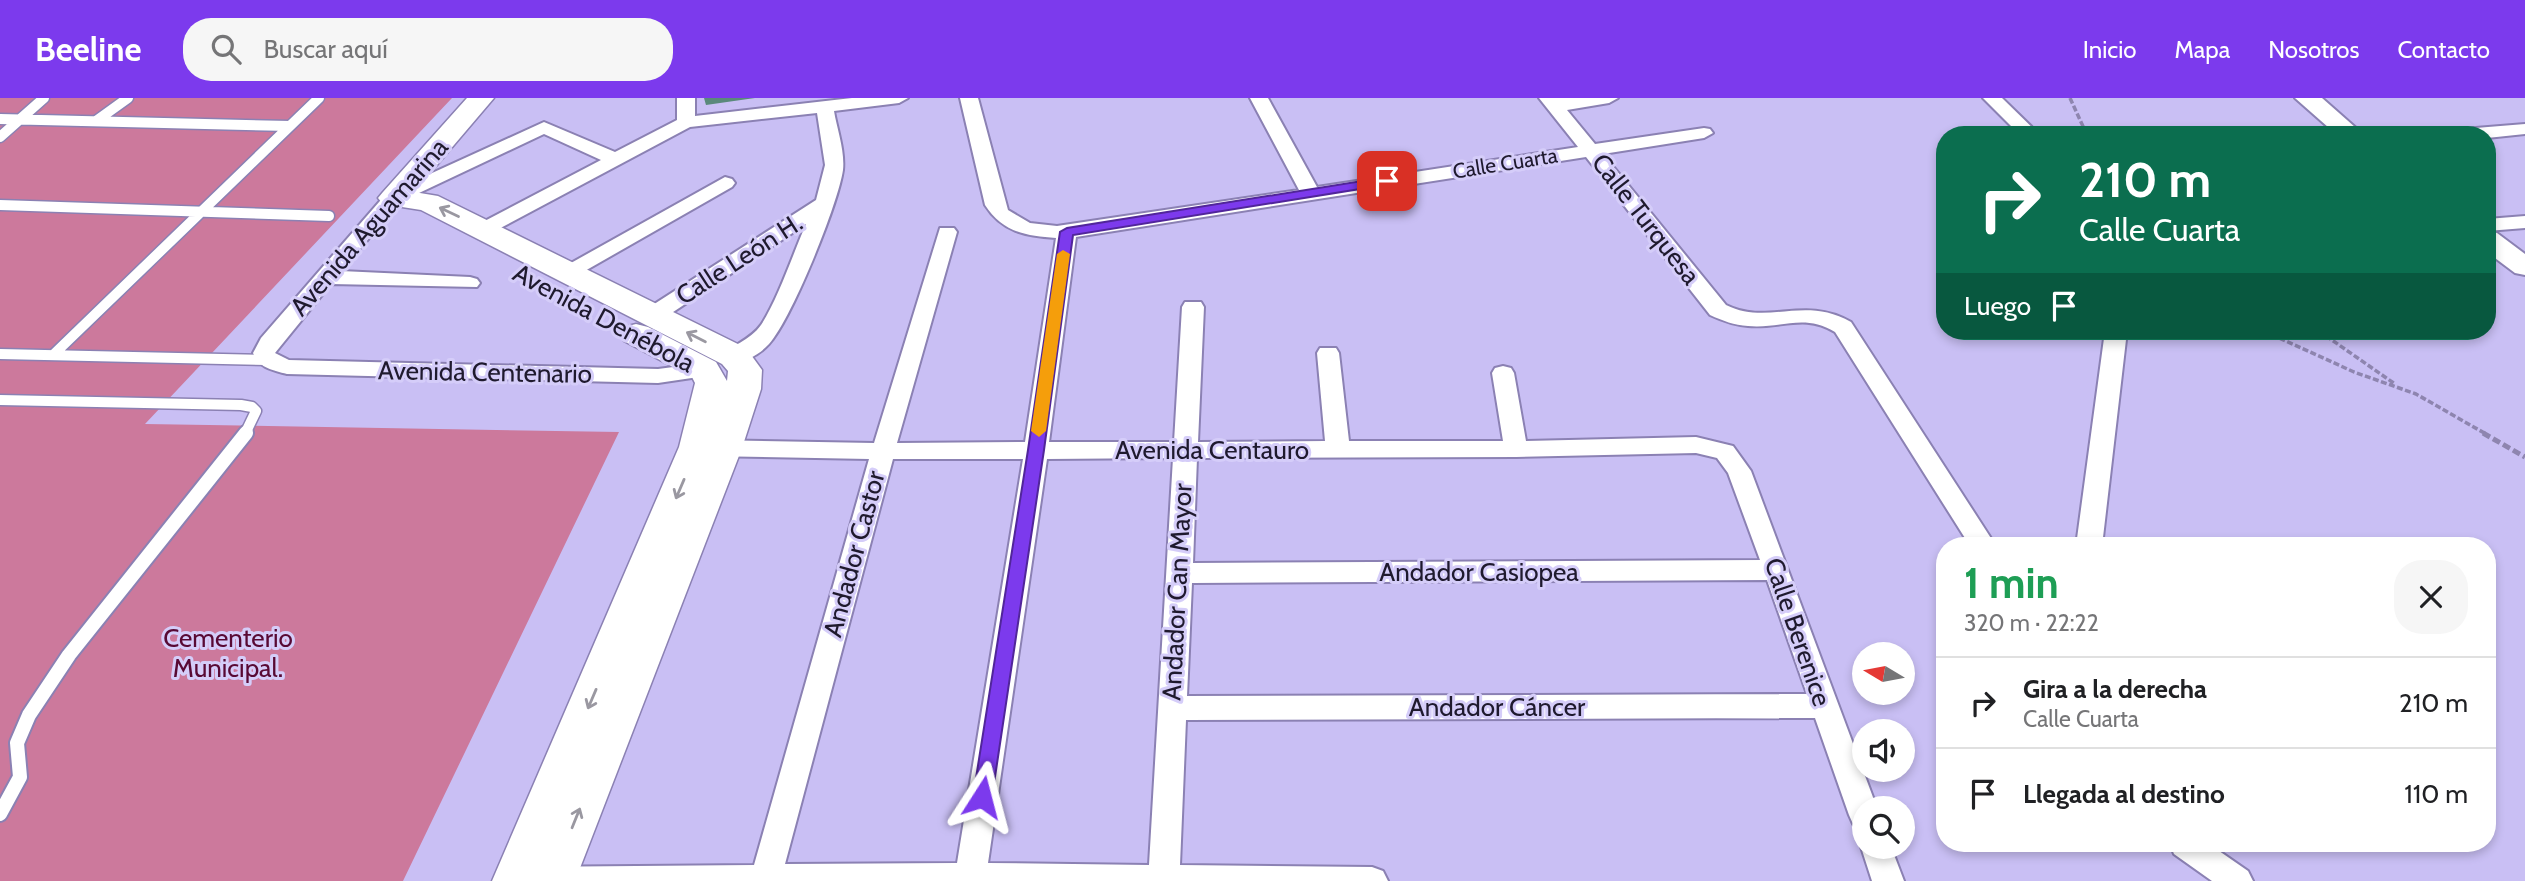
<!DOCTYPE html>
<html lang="es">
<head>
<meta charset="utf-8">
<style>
	:root { --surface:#fff; --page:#f6f6f6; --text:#202124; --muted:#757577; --line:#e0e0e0; --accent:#7c3aed }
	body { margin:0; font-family:Cabin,sans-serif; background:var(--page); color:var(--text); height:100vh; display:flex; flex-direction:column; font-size:26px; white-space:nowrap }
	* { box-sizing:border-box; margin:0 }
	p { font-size:23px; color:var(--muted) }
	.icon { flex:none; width:38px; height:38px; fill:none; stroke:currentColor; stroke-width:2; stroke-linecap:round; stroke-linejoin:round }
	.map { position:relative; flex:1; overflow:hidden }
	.panel { position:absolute; left:1936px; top:439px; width:560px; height:315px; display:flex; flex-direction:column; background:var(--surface); border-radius:28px; box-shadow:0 4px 10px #0003 }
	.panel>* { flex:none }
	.hud { position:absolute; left:1936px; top:28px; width:560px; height:214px; border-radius:28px; box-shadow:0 4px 10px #0003; background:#0b6e4f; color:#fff; overflow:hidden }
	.needle { width:46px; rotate:280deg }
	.tools { position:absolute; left:1852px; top:544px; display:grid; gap:14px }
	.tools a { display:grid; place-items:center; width:63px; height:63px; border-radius:50%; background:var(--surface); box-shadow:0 4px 10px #0003; font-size:35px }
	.pin { position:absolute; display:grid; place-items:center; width:60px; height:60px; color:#fff; margin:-30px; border-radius:14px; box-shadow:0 4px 10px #0006 }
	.me { position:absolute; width:77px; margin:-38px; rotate:9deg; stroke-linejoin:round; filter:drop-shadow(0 0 5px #0008) }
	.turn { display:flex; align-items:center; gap:24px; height:147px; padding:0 28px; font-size:32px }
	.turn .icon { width:91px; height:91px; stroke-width:2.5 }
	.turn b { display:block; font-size:49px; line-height:60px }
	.then { display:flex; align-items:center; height:66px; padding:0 28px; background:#0003; gap:14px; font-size:26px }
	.round { display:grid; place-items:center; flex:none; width:74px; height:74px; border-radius:28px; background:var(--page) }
	.headline { display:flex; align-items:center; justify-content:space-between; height:119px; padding:0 28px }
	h1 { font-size:42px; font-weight:700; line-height:52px; color:#1e9e55 }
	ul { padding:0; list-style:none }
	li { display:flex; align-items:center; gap:21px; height:91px; padding:0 28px; border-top:2px solid var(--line) }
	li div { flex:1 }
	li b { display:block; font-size:26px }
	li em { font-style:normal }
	header { display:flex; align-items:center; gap:42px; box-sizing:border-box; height:98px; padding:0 35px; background:var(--accent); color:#fff }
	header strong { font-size:33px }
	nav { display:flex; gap:38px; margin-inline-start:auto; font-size:24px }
	.search { width:490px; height:63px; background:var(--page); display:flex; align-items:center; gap:18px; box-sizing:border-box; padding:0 24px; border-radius:28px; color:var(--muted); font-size:26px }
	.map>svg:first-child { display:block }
	.green { fill:#cc799c }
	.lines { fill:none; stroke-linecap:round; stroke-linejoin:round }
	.lane-far1-casing { stroke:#8b81b3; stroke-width:13 }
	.lane-casing { stroke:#8b81b3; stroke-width:18 }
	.street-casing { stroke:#8b81b3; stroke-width:4 }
	.secondary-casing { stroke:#8b81b3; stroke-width:4 }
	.primary-casing { stroke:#8b81b3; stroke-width:3 }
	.path-far1 { stroke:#8e85af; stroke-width:3.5; stroke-dasharray:6 2.5; stroke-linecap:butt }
	.path { stroke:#8e85af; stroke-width:5; stroke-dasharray:8 3.5; stroke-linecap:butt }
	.lane-far1 { stroke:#fff; stroke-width:10 }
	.lane { stroke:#fff; stroke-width:14 }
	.street { fill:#fff; fill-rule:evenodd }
	.secondary { fill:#fff; fill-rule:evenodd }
	.primary { fill:#fff; fill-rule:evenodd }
	.shaded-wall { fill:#5a897b }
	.oneway { stroke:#9a98a1 }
	.route { fill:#7c3aed; stroke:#51269a; stroke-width:2 }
	.slow { fill:#f59e0b }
	.labels { text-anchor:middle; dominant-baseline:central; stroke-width:6; stroke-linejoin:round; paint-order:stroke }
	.far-street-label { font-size:21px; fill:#1f1a2e; stroke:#d5cdf9 }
	.street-label { font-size:26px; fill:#1f1a2e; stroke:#d5cdf9 }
	.park-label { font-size:26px; fill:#580934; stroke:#d5cdf9 }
</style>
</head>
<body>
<header>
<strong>Beeline</strong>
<div class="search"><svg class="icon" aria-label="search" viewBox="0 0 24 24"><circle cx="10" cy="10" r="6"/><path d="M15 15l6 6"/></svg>Buscar aquí</div>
<nav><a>Inicio</a><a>Mapa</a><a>Nosotros</a><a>Contacto</a></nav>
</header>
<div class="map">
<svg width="2525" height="783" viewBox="0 0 2525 783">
	<rect width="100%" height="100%" fill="#c9bff4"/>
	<path class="green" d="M 0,0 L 452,0 L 145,326 L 619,334 L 403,783 L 0,783 Z"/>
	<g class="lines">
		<defs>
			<path id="lane-far1" d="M 0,21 L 290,28
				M 96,23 L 128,0
				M 0,39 L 44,0
				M 0,107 L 329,118
				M 0,256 L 267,262
				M 53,257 L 319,0
				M 0,302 L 241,307 L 252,309 L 256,313 L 245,336"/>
			<path id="lane" d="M 0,716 L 20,679 L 17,645 L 29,617 L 69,557 L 246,335"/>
			<path id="street" d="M 677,0 L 695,0 L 695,18 L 852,0 L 908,0 L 899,5 L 834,13 C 837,31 845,53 843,72 C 838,106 792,220 769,246 C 759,257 742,267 726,263 L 723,258 C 730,247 750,243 761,227 C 778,201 793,156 806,126 L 661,222 L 645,222 L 642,217 L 645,212 L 816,102 L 825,67 L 817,15 L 690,29 L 491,135 L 477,135 L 474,131 L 477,127 L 601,62 L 544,36 L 400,104 L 341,173 L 470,179 L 477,181 L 480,185 L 477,189 L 331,186 L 275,255 L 289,262 L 658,271 L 704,265 L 712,267 L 715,272 L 712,277 L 658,285 L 287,276 C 272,272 259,270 253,255 L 261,240 L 386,96 L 544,24 L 615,54 L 677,22 Z
				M 960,0 L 978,0 L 1008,112 L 1030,125 L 1057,128 L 1299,92 L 1250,0 L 1268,0 L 1317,89 L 1578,49 L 1539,0 L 1618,0 L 1609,5 L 1567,12 L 1595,46 L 1704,30 L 1710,31 L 1713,35 L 1704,40 L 1603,56 L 1726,207 C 1768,228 1804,197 1851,224 L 1996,448 L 1970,448 L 1835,234 C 1804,215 1781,231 1748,228 C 1734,227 1723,223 1710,217 L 1586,59 L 1076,139 L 1049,344 L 1174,344 L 1182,209 L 1185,204 L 1201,204 L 1204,209 L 1198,344 L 1325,343 L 1317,255 L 1320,250 L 1336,250 L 1339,255 L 1349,343 L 1503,343 L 1492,275 L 1495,270 L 1503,268 L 1511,270 L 1514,275 L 1526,343 L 1696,339 L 1733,348 L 1751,373 L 1877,710 L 1864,710 L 1864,730 L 1853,726 L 1849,717 L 1815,620 L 1186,622 L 1180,767 L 1372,769 L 1383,773 L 1388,783 L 503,783 L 508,773 L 519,769 L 754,767 L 869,361 L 708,358 L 700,356 L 696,350 L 700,344 L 708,342 L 874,345 L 940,130 L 954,130 L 957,134 L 897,345 L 1025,344 L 1056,140 C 1026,138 1002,134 985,107 ZM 1696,355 L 1717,360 L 1728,375 L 1760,462 L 1193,465 L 1197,360 L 1516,359 ZM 1173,360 L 1149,767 L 988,765 L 1047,361 ZM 893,361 L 1023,361 L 957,765 L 785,766 ZM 1767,482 L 1807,596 L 1187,598 L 1192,485 Z
				M 1983,0 L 2002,0 L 2040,37 L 2020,37 Z
				M 2525,26 L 2525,36 L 2487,40 L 2487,37 L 2442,37 L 2451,32 Z
				M 725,79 L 732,81 L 735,85 L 732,89 L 576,178 L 562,178 L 559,174 L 562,170 Z
				M 2525,118 L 2525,130 L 2487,133 L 2487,121 Z
				M 2105,233 L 2127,233 L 2102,448 L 2076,448 Z
				M 1864,742 L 1864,749 L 1891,749 L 1904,783 L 1872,783 L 1861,749 Z
				M 2170,746 L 2209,746 L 2248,773 L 2253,783 L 2212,783 L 2174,756 Z"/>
			<path id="secondary" d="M 2295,0 L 2322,0 L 2364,37 L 2337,37 Z
				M 2487,133 L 2497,135 L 2525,156 L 2525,177 L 2515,175 L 2487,154 Z"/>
			<path id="primary" d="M 467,0 L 494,0 L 414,94 L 438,98 L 746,250 L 762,272 L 761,291 L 742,350 L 575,783 L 492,783 L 679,349 L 695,285 L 692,279 L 624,243 L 620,236 L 624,229 L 636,226 L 648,229 L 716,264 L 727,283 L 728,273 L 722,266 L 421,112 L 383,106 L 378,100 L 383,94 Z"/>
		</defs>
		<use href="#lane-far1" class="lane-far1-casing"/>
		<use href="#lane" class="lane-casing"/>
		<use href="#street" class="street-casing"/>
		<use href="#secondary" class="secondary-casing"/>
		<use href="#primary" class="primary-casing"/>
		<path class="path-far1" d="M 2070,0 L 2087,37
			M 2264,233 L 2354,274 L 2416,296 L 2486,336
			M 2319,233 L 2395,286"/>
		<path class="path" d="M 2483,335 L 2525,359"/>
		<use href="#lane-far1" class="lane-far1"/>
		<use href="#lane" class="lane"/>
		<use href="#street" class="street"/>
		<use href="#secondary" class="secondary"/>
		<use href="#primary" class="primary"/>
	</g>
	<path class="shaded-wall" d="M 704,0 L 755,0 L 706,7 Z"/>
	<defs><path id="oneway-shaft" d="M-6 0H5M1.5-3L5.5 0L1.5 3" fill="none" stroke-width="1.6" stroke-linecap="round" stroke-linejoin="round" transform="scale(1.75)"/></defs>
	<g class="oneway">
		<use href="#oneway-shaft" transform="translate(449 114) rotate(-155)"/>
		<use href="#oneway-shaft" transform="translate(696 239) rotate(-153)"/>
		<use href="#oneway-shaft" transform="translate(680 391) rotate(113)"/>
		<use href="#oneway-shaft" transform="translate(592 601) rotate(113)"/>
		<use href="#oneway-shaft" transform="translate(576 720) rotate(-68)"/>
	</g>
	<path class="route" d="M 1387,79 L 1393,83 L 1391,86 L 1073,137 L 1044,352 L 992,699 L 989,705 L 982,707 L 975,705 L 973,699 L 1028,352 L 1060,134 L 1067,130 Z"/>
	<path class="slow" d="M 1063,152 L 1070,156 L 1046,333 L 1039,339 L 1031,333 L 1057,156 Z"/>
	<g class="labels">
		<g class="far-street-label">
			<text transform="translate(1505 65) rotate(-9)">Calle Cuarta</text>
		</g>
		<g class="street-label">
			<text transform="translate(1646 121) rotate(52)">Calle Turquesa</text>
			<text transform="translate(369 129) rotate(-49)">Avenida Aguamarina</text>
			<text transform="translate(739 161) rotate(-33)">Calle León H.</text>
			<text transform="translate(604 220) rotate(28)">Avenida Denébola</text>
			<text transform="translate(485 274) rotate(1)">Avenida Centenario</text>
			<text x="1212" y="352">Avenida Centauro</text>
			<text transform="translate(854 456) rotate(-75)">Andador Castor</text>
			<text x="1479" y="474">Andador Casiopea</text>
			<text transform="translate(1177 494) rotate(-87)">Andador Can Mayor</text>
			<text transform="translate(1798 534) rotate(71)">Calle Berenice</text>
			<text x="1497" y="609">Andador Cáncer</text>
		</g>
		<g class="park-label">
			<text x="228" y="540">Cementerio<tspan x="228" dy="30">Municipal.</tspan></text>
		</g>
	</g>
</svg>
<div class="tools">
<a><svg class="needle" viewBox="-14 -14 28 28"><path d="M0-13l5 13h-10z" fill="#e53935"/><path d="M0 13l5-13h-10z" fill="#757577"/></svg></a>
<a><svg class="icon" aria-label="sound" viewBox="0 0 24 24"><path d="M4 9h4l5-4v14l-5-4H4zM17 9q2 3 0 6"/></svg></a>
<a><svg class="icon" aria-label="search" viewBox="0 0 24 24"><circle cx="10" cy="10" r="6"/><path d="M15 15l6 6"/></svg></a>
</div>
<div class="pin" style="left:1387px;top:83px;background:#d93025"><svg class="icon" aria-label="arrive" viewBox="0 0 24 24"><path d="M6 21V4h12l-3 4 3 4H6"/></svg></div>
<svg class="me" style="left:982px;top:699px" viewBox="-20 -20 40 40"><path d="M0-17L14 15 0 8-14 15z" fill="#7c3aed" stroke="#fff" stroke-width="4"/></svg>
<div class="hud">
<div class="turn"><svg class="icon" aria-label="right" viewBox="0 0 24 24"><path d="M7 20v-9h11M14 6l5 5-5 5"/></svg><div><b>210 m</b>Calle Cuarta</div></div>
<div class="then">Luego<svg class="icon" aria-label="arrive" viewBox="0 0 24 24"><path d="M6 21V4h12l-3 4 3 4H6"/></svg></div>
</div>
<section class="panel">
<div class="headline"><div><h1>1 min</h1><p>320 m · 22:22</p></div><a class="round"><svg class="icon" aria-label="close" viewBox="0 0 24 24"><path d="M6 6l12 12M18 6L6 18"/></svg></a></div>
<ul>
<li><svg class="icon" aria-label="right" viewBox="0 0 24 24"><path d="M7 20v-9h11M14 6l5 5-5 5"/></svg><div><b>Gira a la derecha</b><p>Calle Cuarta</p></div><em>210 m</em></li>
<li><svg class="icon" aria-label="arrive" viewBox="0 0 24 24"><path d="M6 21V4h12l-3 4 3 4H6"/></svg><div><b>Llegada al destino</b></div><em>110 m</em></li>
</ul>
</section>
</div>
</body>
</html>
